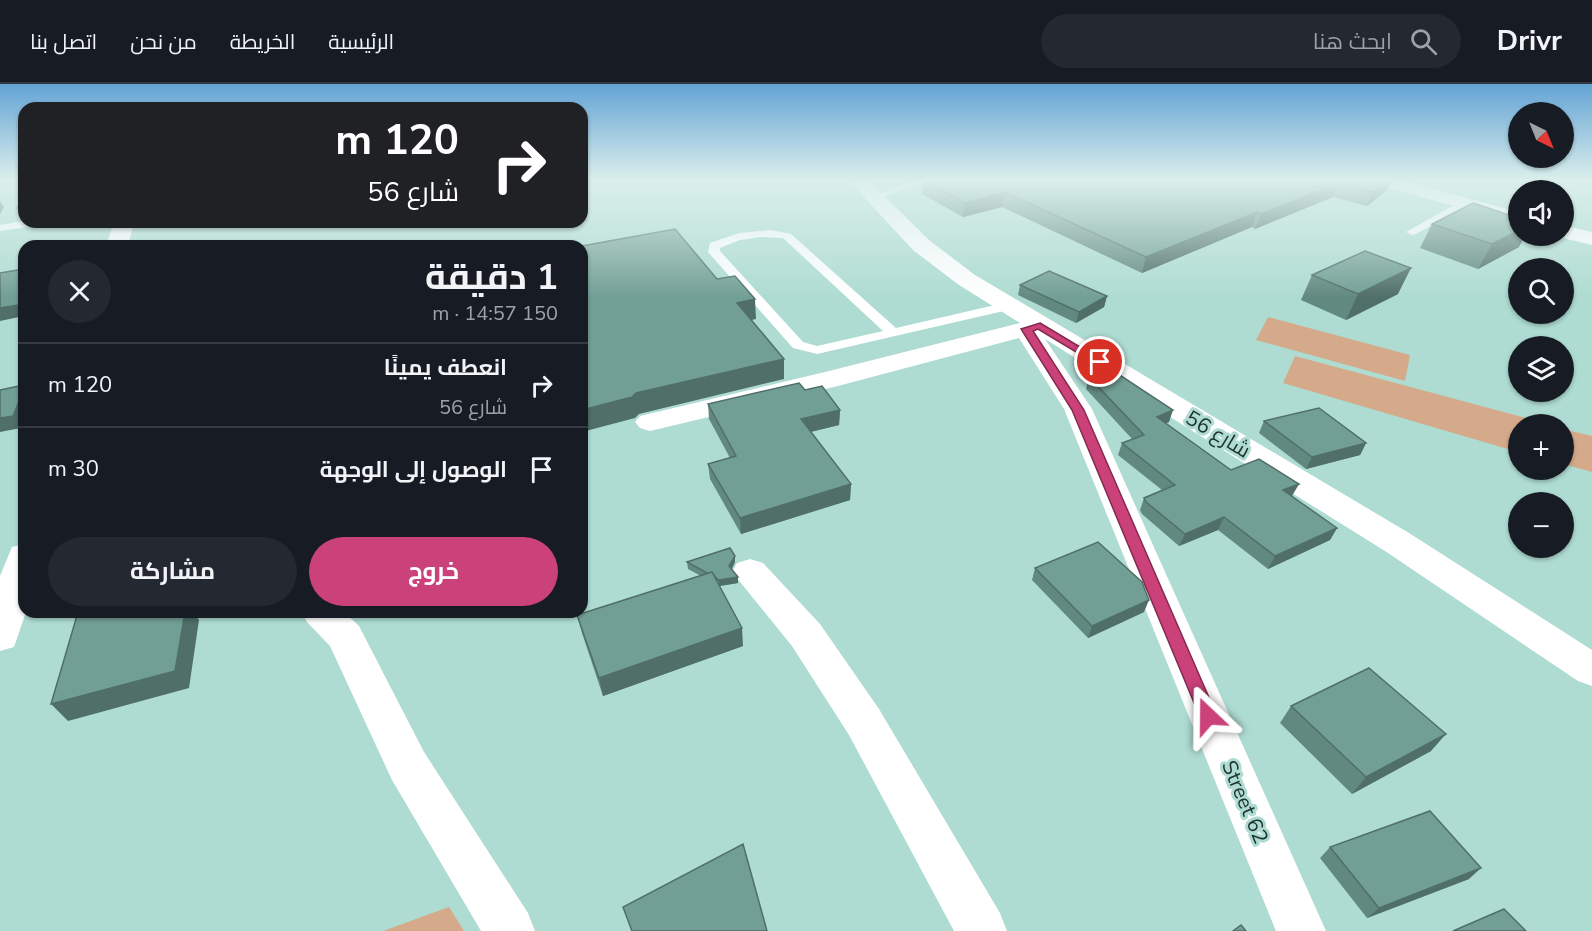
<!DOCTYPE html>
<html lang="ar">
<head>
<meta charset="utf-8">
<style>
	:root { --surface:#171b24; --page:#242831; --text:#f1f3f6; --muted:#9ea1a6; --line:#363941; --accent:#cb4179 }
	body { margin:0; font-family:"Nunito Sans",Cairo,sans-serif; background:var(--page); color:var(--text); direction:rtl; height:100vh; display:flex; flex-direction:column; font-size:22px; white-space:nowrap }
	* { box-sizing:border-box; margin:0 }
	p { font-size:20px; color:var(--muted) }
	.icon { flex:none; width:33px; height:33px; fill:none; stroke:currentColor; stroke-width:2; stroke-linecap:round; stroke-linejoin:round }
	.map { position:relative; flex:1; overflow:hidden; direction:ltr }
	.side { position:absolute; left:18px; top:156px; width:570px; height:378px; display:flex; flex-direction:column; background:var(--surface); border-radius:18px; box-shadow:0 2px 4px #0004; direction:rtl }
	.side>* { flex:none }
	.guide { position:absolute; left:18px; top:18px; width:570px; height:126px; border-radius:18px; box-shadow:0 2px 4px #0004; direction:rtl; background:#202124; color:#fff; overflow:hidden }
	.needle { width:39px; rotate:137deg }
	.fabs { position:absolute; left:1508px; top:18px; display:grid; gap:12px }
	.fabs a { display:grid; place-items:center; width:66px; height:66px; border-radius:50%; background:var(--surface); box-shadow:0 2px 4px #0004; font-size:30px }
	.pin { position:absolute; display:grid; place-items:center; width:51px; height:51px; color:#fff; margin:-26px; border:3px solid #fff; border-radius:50%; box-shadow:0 2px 6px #0007 }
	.me { position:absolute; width:66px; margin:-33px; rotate:337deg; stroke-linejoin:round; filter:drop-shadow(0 0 4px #0008) }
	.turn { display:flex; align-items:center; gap:21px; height:126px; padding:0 30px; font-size:27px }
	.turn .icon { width:78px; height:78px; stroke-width:2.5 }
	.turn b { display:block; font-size:42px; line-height:51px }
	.round { display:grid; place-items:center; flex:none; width:63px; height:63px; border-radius:32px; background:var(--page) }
	.overview { display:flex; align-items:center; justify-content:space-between; height:102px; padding:0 30px }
	h1 { font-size:36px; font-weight:700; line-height:45px }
	.cta { display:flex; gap:12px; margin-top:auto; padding:12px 30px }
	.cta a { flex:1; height:69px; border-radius:36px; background:var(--accent); color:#fff; font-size:24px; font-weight:700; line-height:69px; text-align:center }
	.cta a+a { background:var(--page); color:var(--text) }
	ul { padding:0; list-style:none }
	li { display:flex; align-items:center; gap:18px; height:84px; padding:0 30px; border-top:2px solid var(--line) }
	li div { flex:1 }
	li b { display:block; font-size:22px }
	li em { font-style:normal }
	header { display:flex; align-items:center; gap:36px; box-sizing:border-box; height:84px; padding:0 30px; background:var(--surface); border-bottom:2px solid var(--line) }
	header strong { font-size:28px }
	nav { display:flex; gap:33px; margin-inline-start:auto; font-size:21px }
	.search { width:420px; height:54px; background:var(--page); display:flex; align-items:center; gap:15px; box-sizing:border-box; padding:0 21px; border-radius:33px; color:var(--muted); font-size:22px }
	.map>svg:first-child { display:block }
	.green { fill:#d4aa8a }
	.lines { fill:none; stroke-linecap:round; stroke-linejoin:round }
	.lane { fill:#fff; fill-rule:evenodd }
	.street { fill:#fff; fill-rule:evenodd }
	.secondary { fill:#fff; fill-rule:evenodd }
	.wall { fill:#628980 }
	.shaded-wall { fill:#506f68 }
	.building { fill:#729f95; stroke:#506f68; stroke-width:1.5 }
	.route { fill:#cb4179; stroke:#842a4f; stroke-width:1.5 }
	.labels { text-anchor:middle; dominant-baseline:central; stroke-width:6; stroke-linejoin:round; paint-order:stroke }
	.street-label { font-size:21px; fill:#1f322e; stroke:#aedcd2 }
</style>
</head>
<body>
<header>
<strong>Drivr</strong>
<div class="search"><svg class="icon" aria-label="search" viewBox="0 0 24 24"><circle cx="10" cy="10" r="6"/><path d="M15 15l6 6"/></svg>ابحث هنا</div>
<nav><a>الرئيسية</a><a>الخريطة</a><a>من نحن</a><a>اتصل بنا</a></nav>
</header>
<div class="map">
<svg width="1592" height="847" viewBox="0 0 1592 847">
	<rect width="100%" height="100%" fill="#aedcd2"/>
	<path class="green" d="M 1268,233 L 1410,271 L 1405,297 L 1256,256 Z
		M 1295,272 L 1548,340 L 1518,340 L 1518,368 L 1283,299 Z
		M 1563,345 L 1592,352 L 1592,388 L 1563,380 Z
		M 449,823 L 464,847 L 383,847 Z"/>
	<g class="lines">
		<path class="lane" d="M 917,96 L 932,96 L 878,115 L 870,115 L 869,113 Z
			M 1463,116 L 1467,117 L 1467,121 L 1416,150 L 1412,151 L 1406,148 Z
			M 24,137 L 49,138 L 43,141 L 0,147 L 0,141 Z
			M 771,146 L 791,150 L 896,244 L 1008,218 L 1015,222 L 1008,226 L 817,270 L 793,264 L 708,168 L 710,159 L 739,149 ZM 761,153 L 783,154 L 883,247 L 817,262 L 803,258 L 720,167 L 720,164 L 740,156 Z"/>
		<path class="street" d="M 848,96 L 868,96 L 929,156 L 975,191 L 1409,449 L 1592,566 L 1592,602 L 1578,597 L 1385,467 L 1045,255 L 1092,325 L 1326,847 L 1276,847 L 1064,325 L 1019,254 L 838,302 L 650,347 L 640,344 L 635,338 L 640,332 L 825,288 L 1020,239 L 959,201 L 913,166 Z
			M 750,475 L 763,479 L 820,540 L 879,625 L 1000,829 L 1007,847 L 954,847 L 849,651 L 792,562 L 732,488 L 737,479 Z
			M 301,528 L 344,528 L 359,542 L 424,668 L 528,829 L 535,847 L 481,847 L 392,696 L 330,562 L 307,538 Z"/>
		<path class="secondary" d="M 1373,96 L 1402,96 L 1518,128 L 1518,140 L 1375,100 Z
			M 114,138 L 134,138 L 128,162 L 106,162 Z
			M 1563,141 L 1592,148 L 1592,161 L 1555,152 L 1563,152 Z
			M 24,460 L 24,528 L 26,528 L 14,563 L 0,567 L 0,492 L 12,463 Z"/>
	</g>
	<path class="wall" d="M 924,96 L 1392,96 L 1387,106 L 1367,122 L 1333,113 L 1255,145 L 1252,143 L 1142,189 L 1002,123 L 963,133 L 922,110 Z
		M 1432,140 L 1519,163 L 1478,185 L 1420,164 Z
		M 1312,191 L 1398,210 L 1346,236 L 1301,216 Z
		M 1020,201 L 1107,212 L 1104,223 L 1076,239 L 1018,211 Z
		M 1089,293 L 1169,338 L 1166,339 L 1231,386 L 1299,400 L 1291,412 L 1337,444 L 1330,456 L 1268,485 L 1218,446 L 1179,462 L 1142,430 L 1140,426 L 1144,414 L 1162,406 L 1118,371 L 1122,359 L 1133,356 L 1086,305 Z
		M 805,306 L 840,326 L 839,341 L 811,348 L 851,400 L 850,416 L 741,450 L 710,395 L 708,380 L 730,374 L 709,335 L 708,320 Z
		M 1264,337 L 1366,359 L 1360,371 L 1306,385 L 1259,349 Z
		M 735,472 L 735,478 L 732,485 L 738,499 L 720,502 L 743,562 L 603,612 L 582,549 L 577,531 L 701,492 L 688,485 L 687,478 Z
		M 1035,484 L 1144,528 L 1088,554 L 1032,496 Z
		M 1291,622 L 1431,667 L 1352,710 L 1280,639 Z
		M 1330,763 L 1469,795 L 1367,834 L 1320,774 Z"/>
	<path class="shaded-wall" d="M 1389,96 L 1392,96 L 1387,106 L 1367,122 L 1373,108 Z
		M 1339,99 L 1333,113 L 1255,145 L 1261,130 Z
		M 1005,108 L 1002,123 L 963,133 L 965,119 Z
		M 0,117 L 4,123 L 0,130 Z
		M 24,123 L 24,133 L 23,134 L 17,124 Z
		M 1257,128 L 1252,143 L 1142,189 L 1146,173 Z
		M 1518,147 L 1518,152 L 1525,152 L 1519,163 L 1478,185 L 1492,160 Z
		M 1411,184 L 1398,210 L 1346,236 L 1358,210 Z
		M 1107,212 L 1104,223 L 1076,239 L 1079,228 Z
		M 755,215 L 756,235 L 738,239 L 737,219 Z
		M 24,220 L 24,232 L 0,237 L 0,224 Z
		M 784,275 L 784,295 L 639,330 L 635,334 L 582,348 L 582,326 L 636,309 Z
		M 24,305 L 24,337 L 21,344 L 0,348 L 0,334 Z
		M 840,326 L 839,341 L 801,350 L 801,335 Z
		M 1173,326 L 1169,338 L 1153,345 L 1157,333 Z
		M 1366,359 L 1360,371 L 1306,385 L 1312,373 Z
		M 851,400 L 850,416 L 741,450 L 740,434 Z
		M 1299,400 L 1292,412 L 1277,418 L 1283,406 Z
		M 1224,433 L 1218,446 L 1179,462 L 1185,450 Z
		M 1337,444 L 1330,456 L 1268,485 L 1275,472 Z
		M 735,472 L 735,478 L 730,488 L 729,482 Z
		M 738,493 L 738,499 L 719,502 L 719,496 Z
		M 1149,516 L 1144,528 L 1088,554 L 1092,542 Z
		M 185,528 L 193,528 L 199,536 L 189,604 L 68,637 L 51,620 Z
		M 742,544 L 743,562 L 603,612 L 599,594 Z
		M 1446,650 L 1431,667 L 1352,710 L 1366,693 Z
		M 1481,784 L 1469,795 L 1367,834 L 1379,824 Z"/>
	<path class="building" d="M 924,96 L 1389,96 L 1373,108 L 1339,99 L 1261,130 L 1257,128 L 1146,173 L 1005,108 L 965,119 Z
		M 24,112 L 24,123 L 17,124 Z
		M 1473,119 L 1518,134 L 1518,147 L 1492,160 L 1432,140 Z
		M 675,145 L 717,195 L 735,192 L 755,215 L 737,219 L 784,275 L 636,309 L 632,313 L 582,326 L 582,162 Z
		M 1365,167 L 1411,184 L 1358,210 L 1312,191 Z
		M 24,185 L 24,220 L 0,224 L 0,189 Z
		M 1049,187 L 1107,212 L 1079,228 L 1020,201 Z
		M 1112,286 L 1173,326 L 1157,333 L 1231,386 L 1259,375 L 1299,400 L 1283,406 L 1337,444 L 1275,472 L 1224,433 L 1185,450 L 1146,418 L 1144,414 L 1175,401 L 1122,359 L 1144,351 L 1089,293 Z
		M 799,299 L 805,306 L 822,302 L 840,326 L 801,335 L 851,400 L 740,434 L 708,380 L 736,372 L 708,320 Z
		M 24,301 L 24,305 L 13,332 L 0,334 L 0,306 Z
		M 1319,324 L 1366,359 L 1312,373 L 1264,337 Z
		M 1098,458 L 1142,498 L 1149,516 L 1092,542 L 1035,484 Z
		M 730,464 L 735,472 L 729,482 L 738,493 L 719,496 L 716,494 L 712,488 L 707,489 L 687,478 Z
		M 712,488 L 742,544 L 599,594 L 577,531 Z
		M 78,528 L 185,528 L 175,587 L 51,620 Z
		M 1369,584 L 1446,650 L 1366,693 L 1291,622 Z
		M 1430,727 L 1481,784 L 1379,824 L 1330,763 Z
		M 743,760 L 767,847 L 632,847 L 623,823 Z
		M 1504,825 L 1526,847 L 1453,847 Z
		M 1241,841 L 1246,847 L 1233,847 Z"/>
	<linearGradient id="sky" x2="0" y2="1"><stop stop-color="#63a3d5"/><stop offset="0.45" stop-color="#dbefeb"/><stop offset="1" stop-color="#dbefeb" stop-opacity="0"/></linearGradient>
	<rect width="1592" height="214" fill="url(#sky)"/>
	<path class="route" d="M 1040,239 L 1105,278 L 1103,280 L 1096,280 L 1038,245 L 1033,247 L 1084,326 L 1217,632 L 1215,638 L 1208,640 L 1202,638 L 1072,326 L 1021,245 Z"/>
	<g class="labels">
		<g class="street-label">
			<text transform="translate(1218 350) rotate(31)">شارع 56</text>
			<text transform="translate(1245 718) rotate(67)">Street 62</text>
		</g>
	</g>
</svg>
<div class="fabs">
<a><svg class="needle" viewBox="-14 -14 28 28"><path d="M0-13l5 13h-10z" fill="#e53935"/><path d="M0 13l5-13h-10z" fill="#9ea1a6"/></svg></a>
<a><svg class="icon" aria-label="sound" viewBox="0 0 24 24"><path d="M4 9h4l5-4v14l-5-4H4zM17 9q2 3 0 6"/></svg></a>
<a><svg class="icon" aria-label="search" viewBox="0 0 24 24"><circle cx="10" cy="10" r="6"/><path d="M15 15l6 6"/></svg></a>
<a><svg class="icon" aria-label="layers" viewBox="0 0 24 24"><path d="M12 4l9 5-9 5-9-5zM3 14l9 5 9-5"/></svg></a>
<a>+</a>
<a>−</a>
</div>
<div class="pin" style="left:1100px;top:278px;background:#d93025"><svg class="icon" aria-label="arrive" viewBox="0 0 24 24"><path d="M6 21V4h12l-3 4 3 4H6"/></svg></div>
<svg class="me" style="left:1208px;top:632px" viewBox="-20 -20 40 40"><path d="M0-17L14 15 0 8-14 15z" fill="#cb4179" stroke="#fff" stroke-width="4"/></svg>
<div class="guide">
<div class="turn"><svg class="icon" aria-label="right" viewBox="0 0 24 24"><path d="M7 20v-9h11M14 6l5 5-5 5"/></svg><div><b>120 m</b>شارع 56</div></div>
</div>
<section class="side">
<div class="overview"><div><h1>1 دقيقة</h1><p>150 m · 14:57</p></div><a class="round"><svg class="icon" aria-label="close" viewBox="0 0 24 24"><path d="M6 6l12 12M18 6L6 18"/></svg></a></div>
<ul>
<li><svg class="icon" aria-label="right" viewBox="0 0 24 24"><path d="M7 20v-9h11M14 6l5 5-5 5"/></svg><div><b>انعطف يمينًا</b><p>شارع 56</p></div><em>120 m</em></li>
<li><svg class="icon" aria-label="arrive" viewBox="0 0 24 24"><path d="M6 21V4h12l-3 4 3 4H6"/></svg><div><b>الوصول إلى الوجهة</b></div><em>30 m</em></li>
</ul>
<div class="cta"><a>خروج</a><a>مشاركة</a></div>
</section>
</div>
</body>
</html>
